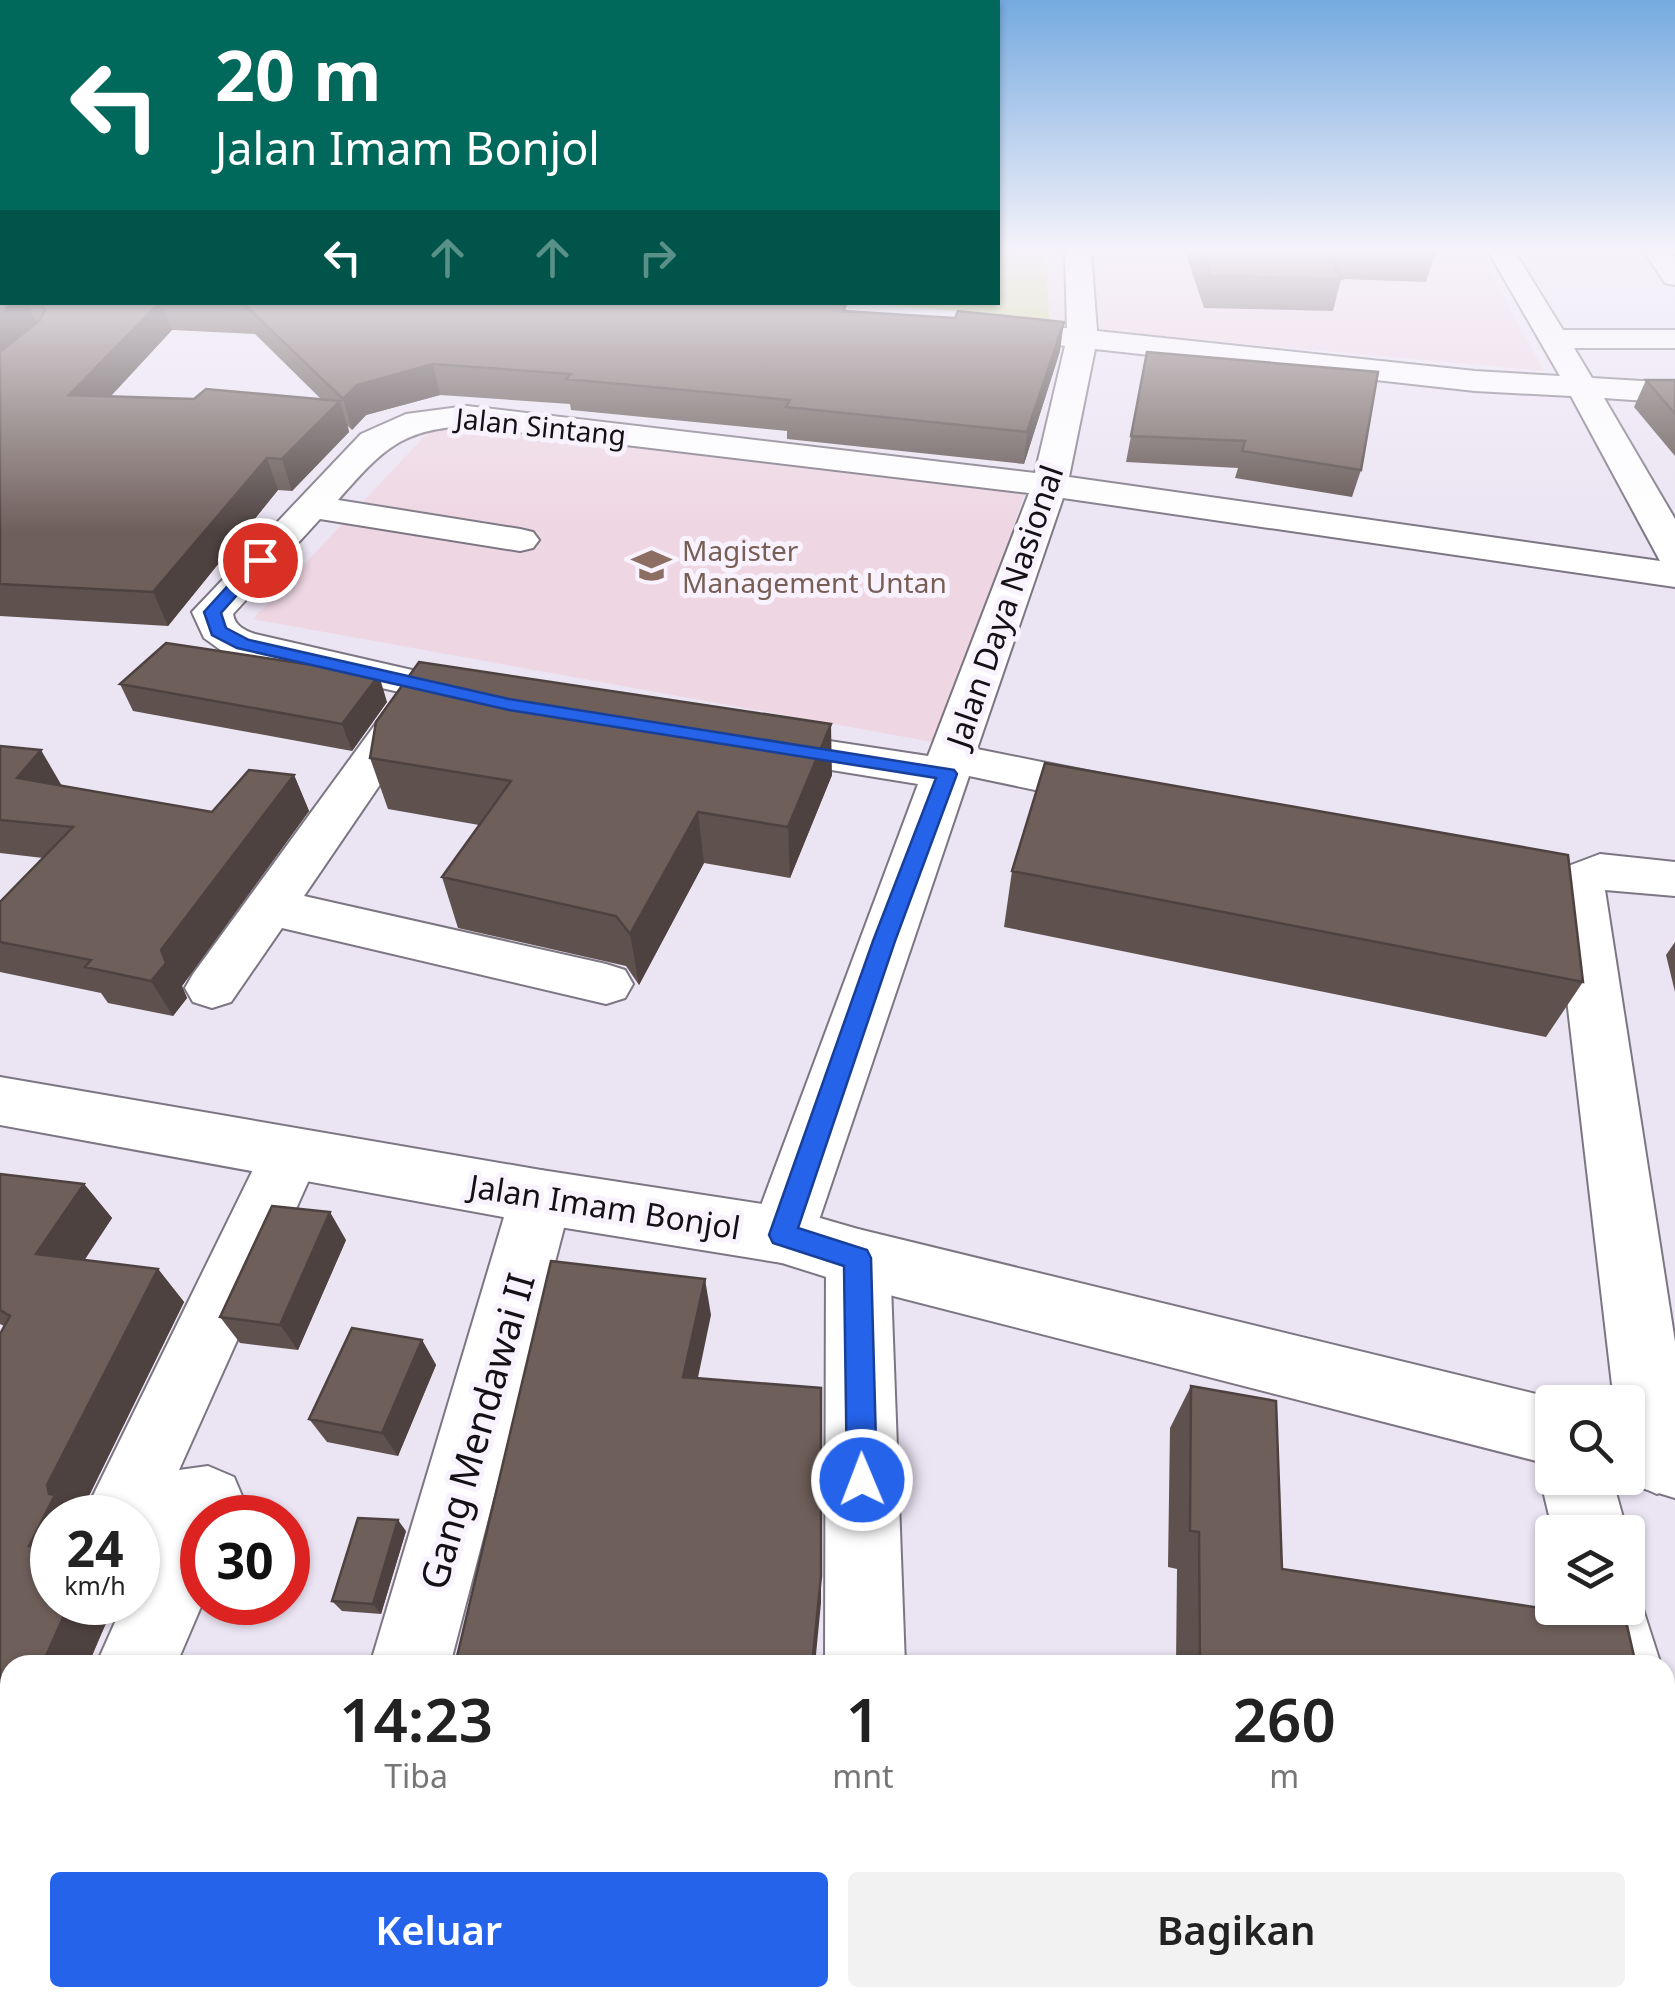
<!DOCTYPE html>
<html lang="id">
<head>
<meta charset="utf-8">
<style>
	:root { --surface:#fff; --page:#f2f2f2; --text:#222; --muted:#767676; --accent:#2563eb }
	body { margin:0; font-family:"Noto Sans",sans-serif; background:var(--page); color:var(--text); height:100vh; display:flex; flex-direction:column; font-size:38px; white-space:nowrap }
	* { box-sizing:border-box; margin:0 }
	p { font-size:32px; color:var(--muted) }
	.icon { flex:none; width:55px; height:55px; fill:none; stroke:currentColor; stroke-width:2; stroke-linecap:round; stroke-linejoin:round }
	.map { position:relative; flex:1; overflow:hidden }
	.side { position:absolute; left:0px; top:1655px; width:1675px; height:352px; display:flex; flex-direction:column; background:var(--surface); border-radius:30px 30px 0 0; box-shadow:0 2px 8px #0004 }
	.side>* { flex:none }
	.top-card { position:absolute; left:0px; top:0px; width:1000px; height:305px; box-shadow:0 2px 8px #0004; background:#00695c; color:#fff; overflow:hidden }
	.fabs { position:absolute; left:1535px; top:1385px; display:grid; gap:20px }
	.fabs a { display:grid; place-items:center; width:110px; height:110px; border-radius:10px; background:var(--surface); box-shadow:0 2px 8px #0004; font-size:50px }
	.speed { position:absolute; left:30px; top:1495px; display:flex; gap:20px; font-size:50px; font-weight:700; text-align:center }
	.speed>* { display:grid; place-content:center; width:130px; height:130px; border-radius:50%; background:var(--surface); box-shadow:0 2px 8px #0004; line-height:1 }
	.speed small { font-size:25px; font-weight:400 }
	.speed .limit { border:15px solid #d22; background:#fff; color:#111 }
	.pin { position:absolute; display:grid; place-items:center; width:85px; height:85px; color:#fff; margin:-42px; border:5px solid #fff; border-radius:50%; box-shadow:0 2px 10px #0007 }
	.me { position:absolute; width:110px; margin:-55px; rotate:359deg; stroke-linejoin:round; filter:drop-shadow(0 0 8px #0008) }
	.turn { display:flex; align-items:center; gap:35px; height:210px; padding:0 50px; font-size:45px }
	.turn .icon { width:130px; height:130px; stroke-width:2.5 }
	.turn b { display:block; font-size:70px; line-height:85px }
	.lanes { display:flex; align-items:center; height:95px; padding:0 50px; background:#0003; justify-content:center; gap:50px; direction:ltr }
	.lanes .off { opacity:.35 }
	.eta { display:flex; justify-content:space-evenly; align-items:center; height:170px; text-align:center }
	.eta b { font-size:60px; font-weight:600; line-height:70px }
	.primary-button { display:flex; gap:20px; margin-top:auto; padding:20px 50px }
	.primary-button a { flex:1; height:115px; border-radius:10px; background:var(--accent); color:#fff; font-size:40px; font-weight:600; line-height:115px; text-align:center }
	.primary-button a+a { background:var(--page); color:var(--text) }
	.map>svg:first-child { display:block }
	.education { fill:#eed6e2 }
	.green { fill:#d0d793 }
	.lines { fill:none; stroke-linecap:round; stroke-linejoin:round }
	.minor-casing { stroke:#7c7683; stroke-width:4 }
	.major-casing { stroke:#7c7683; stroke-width:4 }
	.minor { fill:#fff; fill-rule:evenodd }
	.major { fill:#fff; fill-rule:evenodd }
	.wall { fill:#5f524e; fill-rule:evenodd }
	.shaded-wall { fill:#4e4240 }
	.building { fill:#6f5f5b; stroke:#4e4240; stroke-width:2.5 }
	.route { fill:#2563eb; stroke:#184099; stroke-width:2.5 }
	.labels { text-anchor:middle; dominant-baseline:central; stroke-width:10; stroke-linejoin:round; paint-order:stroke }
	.far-street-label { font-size:28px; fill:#131116; stroke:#f8f2fe }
	.far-education-label { font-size:28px; fill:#785e54; stroke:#f8f2fe; text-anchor:start }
	.street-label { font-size:32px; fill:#131116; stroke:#f8f2fe }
	.near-street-label { font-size:38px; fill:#131116; stroke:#f8f2fe }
</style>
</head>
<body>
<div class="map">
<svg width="1675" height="2006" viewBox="0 0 1675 2006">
	<rect width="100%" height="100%" fill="#ebe4f3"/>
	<path class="education" d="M 1046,251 L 1479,251 L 1544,371 L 1049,326 Z
		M 435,425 L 1025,491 L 944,744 L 253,619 Z"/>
	<path class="green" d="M 998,251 L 1046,251 L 1049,320 L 866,303 L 998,302 Z"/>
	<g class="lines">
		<defs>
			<path id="minor" d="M 1065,251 L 1091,251 L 1097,331 L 1475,371 L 1560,376 L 1488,251 L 1514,251 L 1563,330 L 1675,330 L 1675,348 L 1574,348 L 1592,378 L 1675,383 L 1675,403 L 1604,398 L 1675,519 L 1675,587 L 1063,498 L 977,749 L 1116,777 L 1133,781 L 1140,792 L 1133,803 L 1116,807 L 969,776 L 814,1235 L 805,1255 L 782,1263 L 759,1255 L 750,1235 L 918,784 L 757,758 L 741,754 L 734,744 L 741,734 L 757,730 L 928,756 L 1029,493 L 467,426 C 399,429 381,452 338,500 L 520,529 L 533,532 L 539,540 L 533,548 L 520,551 L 320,519 L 233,614 C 235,626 244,630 255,634 L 495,689 L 502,698 L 495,707 L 480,711 L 437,701 L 304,896 L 606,964 L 625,970 L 633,984 L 625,998 L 606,1004 L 282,928 L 231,1002 L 212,1008 L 193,1002 L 185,988 L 193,974 L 399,692 L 222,651 L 204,638 L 192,612 L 361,434 L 406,414 L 467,406 L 1035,473 L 1065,346 L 1035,341 L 1031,335 L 1035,329 L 1067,328 ZM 1095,349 L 1475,391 L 1571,396 L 1660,561 L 1069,477 Z
				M 1644,251 L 1670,251 L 1675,257 L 1675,285 L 1665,283 Z
				M 1600,854 L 1675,862 L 1675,896 L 1605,890 L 1675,1342 L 1675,1486 L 1657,1494 L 1632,1483 L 1628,1473 L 1628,1402 L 1614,1402 L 1554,888 L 1563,868 Z
				M 291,1128 L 312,1135 L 321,1153 L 179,1470 L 208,1466 L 234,1477 L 245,1503 L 239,1518 L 202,1518 L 203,1602 L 176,1665 L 96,1665 L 124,1602 L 138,1602 L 138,1573 L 149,1547 L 138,1549 L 138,1518 L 85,1518 L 84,1514 L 270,1135 Z
				M 541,1170 L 563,1178 L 572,1197 L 450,1665 L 370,1665 L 510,1197 L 519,1178 Z
				M 858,1229 L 881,1238 L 890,1258 L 905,1665 L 825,1665 L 826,1258 L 835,1238 Z
				M 1552,1451 L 1552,1478 L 1612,1478 L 1627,1532 L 1553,1532 L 1540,1478 Z
				M 1628,1578 L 1634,1581 L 1661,1665 L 1581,1665 L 1568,1608 L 1628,1608 Z
				M 10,1904 L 10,1998 L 26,1998 L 4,2006 L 0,2004 L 0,1908 Z
				M 252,1998 L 344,1998 L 341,2006 L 249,2006 Z
				M 819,1998 L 911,1998 L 911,2006 L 819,2006 Z"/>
			<path id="major" d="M 0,1077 L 541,1170 L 782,1207 L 858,1229 L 1569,1402 L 1552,1402 L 1552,1465 L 858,1287 L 782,1263 L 541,1224 L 0,1125 Z
				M 1628,1415 L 1675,1426 L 1675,1498 L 1609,1478 L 1628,1478 Z"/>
		</defs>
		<use href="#minor" class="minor-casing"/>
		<use href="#major" class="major-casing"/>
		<use href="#minor" class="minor"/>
		<use href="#major" class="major"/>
	</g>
	<path class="wall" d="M 0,251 L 2,302 L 812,302 L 846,305 L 846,311 L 1060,351 L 1024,464 L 787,439 L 787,431 L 571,410 L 570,404 L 440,395 L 366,415 L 352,430 L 348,426 L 349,432 L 292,491 L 278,490 L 168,626 L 0,616 ZM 172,330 L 255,334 L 321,399 L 194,399 L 110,397 Z
		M 1185,251 L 1436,251 L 1426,282 L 1341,279 L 1333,311 L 1204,308 Z
		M 1147,352 L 1361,470 L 1352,497 L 1235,478 L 1238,468 L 1126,462 Z
		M 1646,380 L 1675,380 L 1675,456 L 1634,407 Z
		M 120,684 L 387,702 L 352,751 L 133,711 Z
		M 0,746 L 62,786 L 212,812 L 294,775 L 309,811 L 182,986 L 187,998 L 173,1016 L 108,1003 L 101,993 L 0,972 L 0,902 L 43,858 L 0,853 Z
		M 370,758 L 832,775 L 790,878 L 704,863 L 639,985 L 626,966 L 458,928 L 442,877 L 479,825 L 388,809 Z
		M 1012,871 L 1583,982 L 1546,1037 L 1004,927 Z
		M 1675,942 L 1675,992 L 1666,955 Z
		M 0,1174 L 84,1184 L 112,1218 L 84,1260 L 158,1269 L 184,1302 L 81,1512 L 84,1518 L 52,1518 L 115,1602 L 88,1665 L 10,1665 L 4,1902 L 0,1904 L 0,1334 L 4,1326 L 0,1324 Z
		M 346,1240 L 298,1350 L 240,1343 L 220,1317 Z
		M 422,1340 L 436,1365 L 398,1456 L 327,1442 L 309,1419 Z
		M 1191,1386 L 1282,1569 L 1636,1665 L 1176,1665 L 1177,1569 L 1168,1567 L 1170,1428 Z
		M 406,1531 L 381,1614 L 342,1611 L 332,1601 Z
		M 1201,1998 L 1665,1998 L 1675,2006 L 1201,2006 Z"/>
	<path class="shaded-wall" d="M 27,302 L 39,328 L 0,353 L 0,313 L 13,303 Z
		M 160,302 L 161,302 L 172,330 L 83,426 L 69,395 Z
		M 1064,322 L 1060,351 L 1024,464 L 1027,432 Z
		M 433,364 L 440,395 L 366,415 L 352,430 L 343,399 L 357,385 Z
		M 340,401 L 349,432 L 292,491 L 282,459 Z
		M 267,458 L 278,490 L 168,626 L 153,592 Z
		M 379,675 L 387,702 L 352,751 L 342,724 Z
		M 831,724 L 832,775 L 790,878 L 788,827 Z
		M 41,750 L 62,786 L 17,778 Z
		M 294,775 L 309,811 L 182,986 L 187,998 L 173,1016 L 151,981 L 161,950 Z
		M 698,812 L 704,863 L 639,985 L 630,934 Z
		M 84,1184 L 112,1218 L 67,1287 L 36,1254 Z
		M 330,1212 L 346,1240 L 298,1350 L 280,1325 Z
		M 158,1269 L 184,1302 L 81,1512 L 84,1518 L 52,1518 L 52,1562 L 29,1546 L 49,1494 L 47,1485 Z
		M 705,1279 L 711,1315 L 691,1411 L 683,1377 Z
		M 422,1340 L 436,1365 L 398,1456 L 382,1433 Z
		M 821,1388 L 821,1603 L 815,1665 L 812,1665 Z
		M 398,1520 L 406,1531 L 381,1614 L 373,1604 Z
		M 70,1602 L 115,1602 L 88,1665 L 42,1665 Z
		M 10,1777 L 10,1888 L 4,1902 L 0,1904 L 0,1799 Z
		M 633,1998 L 646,1998 L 645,2006 L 633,2002 Z"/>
	<path class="building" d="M 0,251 L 2,251 L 2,302 L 15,302 L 0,313 Z
		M 1202,251 L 1327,251 L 1342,279 L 1210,276 Z
		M 39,302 L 160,302 L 69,395 L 194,399 L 206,389 L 340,401 L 282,459 L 267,458 L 153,592 L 0,584 L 0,352 L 40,320 L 45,310 Z
		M 191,302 L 812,302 L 846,305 L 843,311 L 955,318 L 958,311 L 1064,322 L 1027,432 L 786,407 L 790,400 L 566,379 L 571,374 L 433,364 L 357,385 L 343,399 L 245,305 Z
		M 1147,352 L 1378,372 L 1361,470 L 1242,451 L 1245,441 L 1131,436 Z
		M 1646,380 L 1675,380 L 1675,414 Z
		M 166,643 L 379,675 L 342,724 L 120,684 Z
		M 419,662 L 831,724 L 788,827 L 698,812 L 630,934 L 616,916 L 442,877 L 511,781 L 370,758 L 376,722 Z
		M 0,746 L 41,750 L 17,778 L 212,812 L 249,770 L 294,775 L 161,950 L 166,963 L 151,981 L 85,967 L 91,960 L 0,942 L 0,902 L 73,827 L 0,820 Z
		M 1045,763 L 1568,855 L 1583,982 L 1012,871 Z
		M 0,1174 L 84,1184 L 36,1254 L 158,1269 L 47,1485 L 49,1494 L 55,1495 L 29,1546 L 52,1547 L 52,1602 L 70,1602 L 42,1665 L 10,1665 L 10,1777 L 0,1799 L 0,1334 L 10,1316 L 0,1310 Z
		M 272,1206 L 330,1212 L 280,1325 L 220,1317 Z
		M 551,1261 L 705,1279 L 683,1377 L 821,1388 L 821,1576 L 812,1665 L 455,1665 Z
		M 352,1328 L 422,1340 L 382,1433 L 309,1419 Z
		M 1191,1386 L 1276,1401 L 1282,1569 L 1626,1621 L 1636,1665 L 1200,1665 L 1199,1532 L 1190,1531 Z
		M 358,1518 L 398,1520 L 373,1604 L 332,1601 Z
		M 1665,1792 L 1675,1835 L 1675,2006 L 1231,2006 L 1231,1998 L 1665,1998 Z
		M 427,1998 L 633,1998 L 633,2002 L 670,2006 L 426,2006 Z"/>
	<linearGradient id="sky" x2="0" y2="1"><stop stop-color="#75aae0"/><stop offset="0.47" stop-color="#f6f3fa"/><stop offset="1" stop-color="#f6f3fa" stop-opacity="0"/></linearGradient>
	<rect width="1675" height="532" fill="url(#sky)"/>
	<path class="route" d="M 260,555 L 268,560 L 221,613 L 226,628 L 249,640 L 509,699 L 954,770 L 957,774 L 895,941 L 798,1228 L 867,1250 L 871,1258 L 877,1480 L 873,1491 L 862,1495 L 851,1491 L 847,1480 L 844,1266 L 773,1243 L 769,1235 L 873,941 L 936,778 L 509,710 L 237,648 L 212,635 L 204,612 L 255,556 Z"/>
	<defs>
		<symbol id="university-bare" viewBox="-9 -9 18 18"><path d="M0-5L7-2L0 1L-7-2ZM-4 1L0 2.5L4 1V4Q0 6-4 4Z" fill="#8d6e63" stroke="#f8f2fe" stroke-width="2.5" paint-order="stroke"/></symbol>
	</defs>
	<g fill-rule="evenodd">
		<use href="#university-bare" x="624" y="538" width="55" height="55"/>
	</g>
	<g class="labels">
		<g class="far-street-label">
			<text transform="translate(541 426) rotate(6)">Jalan Sintang</text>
		</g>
		<g class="far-education-label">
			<text x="682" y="550">Magister<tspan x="682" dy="32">Management Untan</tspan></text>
		</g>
		<g class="street-label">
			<text transform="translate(1004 606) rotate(-71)">Jalan Daya Nasional</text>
			<text transform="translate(605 1206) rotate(9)">Jalan Imam Bonjol</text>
		</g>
		<g class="near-street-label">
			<text transform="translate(476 1431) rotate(-74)">Gang Mendawai II</text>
		</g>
	</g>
</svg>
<div class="fabs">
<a><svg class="icon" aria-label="search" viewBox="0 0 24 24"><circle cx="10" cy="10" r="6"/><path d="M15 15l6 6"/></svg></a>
<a><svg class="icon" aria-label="layers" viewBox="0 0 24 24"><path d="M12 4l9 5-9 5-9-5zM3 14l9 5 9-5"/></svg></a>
</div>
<div class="speed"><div>24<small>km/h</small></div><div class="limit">30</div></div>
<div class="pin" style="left:260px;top:560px;background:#d93025"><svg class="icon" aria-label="arrive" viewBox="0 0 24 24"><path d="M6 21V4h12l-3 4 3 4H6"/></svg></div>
<svg class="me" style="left:862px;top:1480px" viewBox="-20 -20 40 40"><circle r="17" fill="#2563eb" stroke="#fff" stroke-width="3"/><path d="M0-11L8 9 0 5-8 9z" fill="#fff"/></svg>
<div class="top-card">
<div class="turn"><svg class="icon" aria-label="left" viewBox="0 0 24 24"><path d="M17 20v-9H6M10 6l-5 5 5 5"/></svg><div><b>20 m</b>Jalan Imam Bonjol</div></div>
<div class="lanes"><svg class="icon" aria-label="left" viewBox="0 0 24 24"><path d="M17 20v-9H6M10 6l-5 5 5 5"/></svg><svg class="icon off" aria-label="ahead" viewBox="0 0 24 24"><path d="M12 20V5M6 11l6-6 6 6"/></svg><svg class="icon off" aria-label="ahead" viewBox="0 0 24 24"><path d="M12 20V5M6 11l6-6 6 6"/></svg><svg class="icon off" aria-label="right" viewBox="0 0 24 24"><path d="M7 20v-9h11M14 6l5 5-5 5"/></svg></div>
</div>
<section class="side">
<div class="eta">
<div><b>14:23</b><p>Tiba</p></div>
<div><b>1</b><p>mnt</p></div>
<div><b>260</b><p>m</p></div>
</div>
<div class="primary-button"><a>Keluar</a><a>Bagikan</a></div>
</section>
</div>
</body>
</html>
